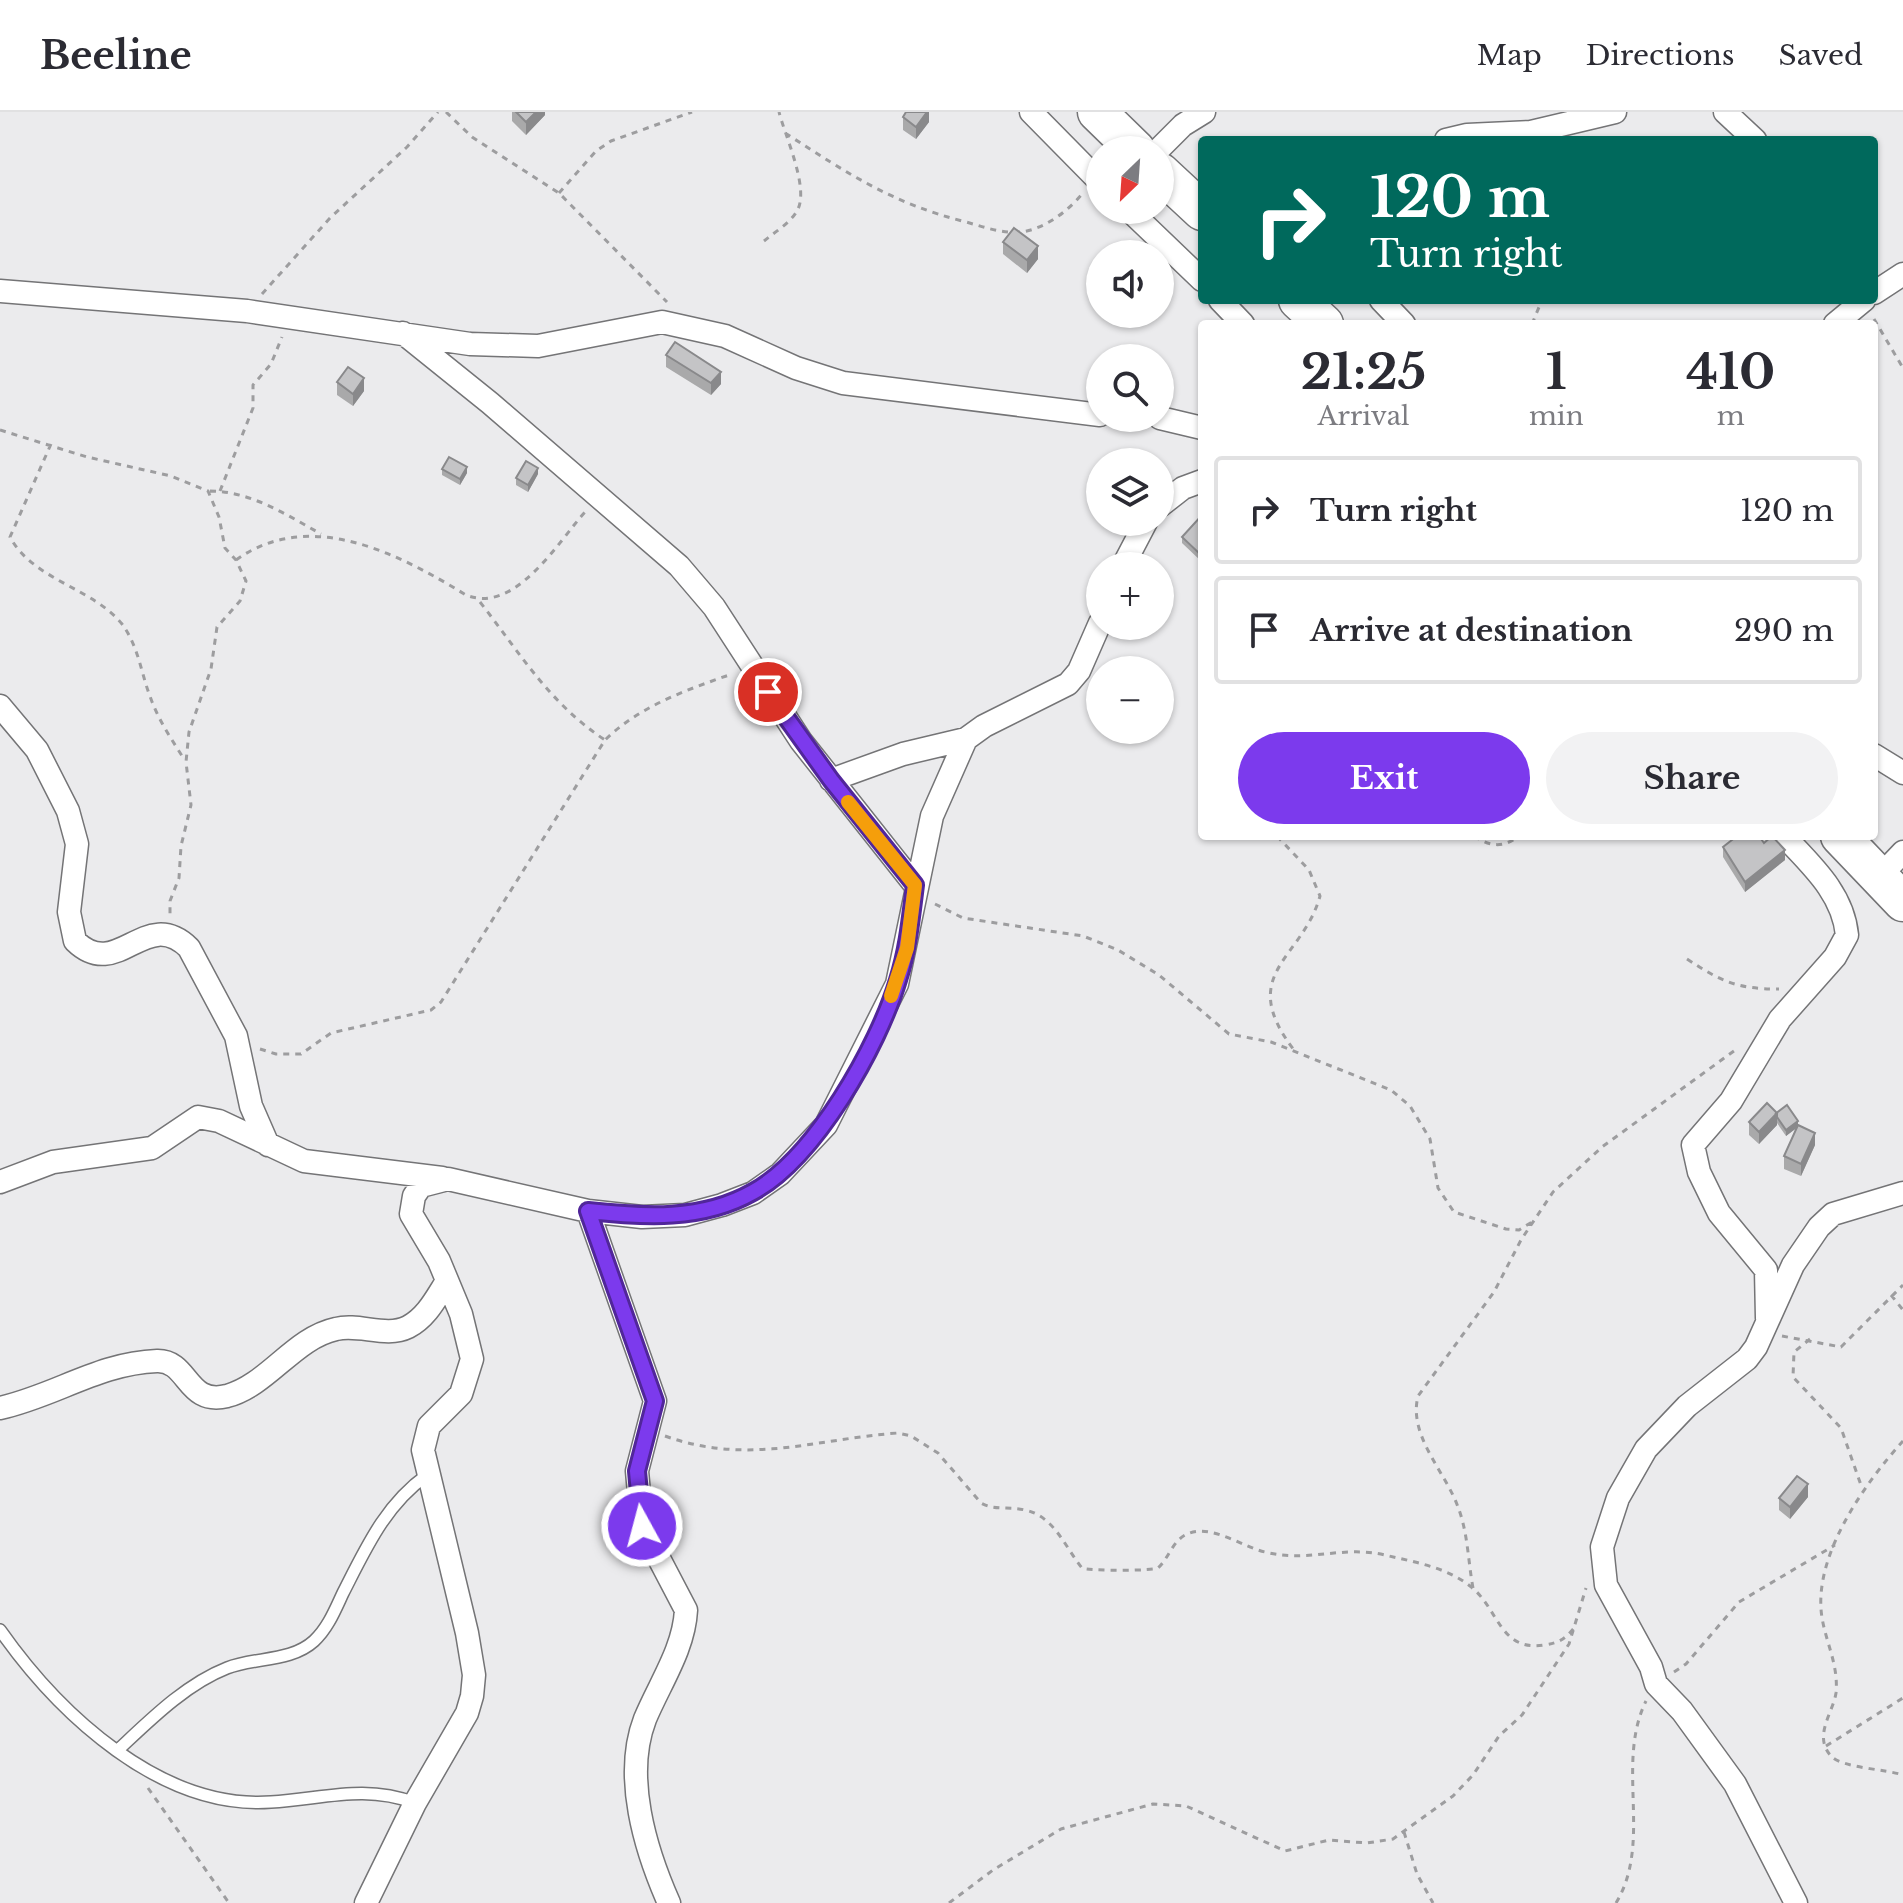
<!DOCTYPE html>
<html lang="en">
<head>
<meta charset="utf-8">
<style>
	:root { --surface:#fff; --page:#f2f2f3; --text:#2b2b33; --muted:#7c7c81; --line:#e1e1e2; --accent:#7c3aed }
	body { margin:0; font-family:"Libre Baskerville",serif; background:var(--page); color:var(--text); height:100vh; display:flex; flex-direction:column; font-size:30px; white-space:nowrap }
	* { box-sizing:border-box; margin:0 }
	p { font-size:26px; color:var(--muted) }
	.icon { flex:none; width:44px; height:44px; fill:none; stroke:currentColor; stroke-width:2; stroke-linecap:round; stroke-linejoin:round }
	.map { position:relative; flex:1; overflow:hidden }
	.drawer { position:absolute; left:1198px; top:208px; width:680px; height:520px; display:flex; flex-direction:column; background:var(--surface); border-radius:8px; box-shadow:0 2px 6px #0004 }
	.drawer>* { flex:none }
	.banner { position:absolute; left:1198px; top:24px; width:680px; height:168px; border-radius:8px; box-shadow:0 2px 6px #0004; background:#00695c; color:#fff; overflow:hidden }
	.needle { width:52px; rotate:205deg }
	.buttons { position:absolute; left:1086px; top:24px; display:grid; gap:16px }
	.buttons a { display:grid; place-items:center; width:88px; height:88px; border-radius:50%; background:var(--surface); box-shadow:0 2px 6px #0004; font-size:40px }
	.pin { position:absolute; display:grid; place-items:center; width:68px; height:68px; color:#fff; margin:-34px; border:4px solid #fff; border-radius:50%; box-shadow:0 2px 8px #0007 }
	.me { position:absolute; width:88px; margin:-44px; rotate:353deg; stroke-linejoin:round; filter:drop-shadow(0 0 6px #0008) }
	.turn { display:flex; align-items:center; gap:28px; height:168px; padding:0 40px; font-size:36px }
	.turn .icon { width:104px; height:104px; stroke-width:2.5 }
	.turn b { display:block; font-size:56px; line-height:68px }
	.eta { display:flex; justify-content:space-evenly; align-items:center; height:136px; text-align:center }
	.eta b { font-size:48px; font-weight:800; line-height:56px }
	.action { display:flex; gap:16px; margin-top:auto; padding:16px 40px }
	.action a { flex:1; height:92px; border-radius:48px; background:var(--accent); color:#fff; font-size:32px; font-weight:800; line-height:92px; text-align:center }
	.action a+a { background:var(--page); color:var(--text) }
	ul { padding:0; list-style:none }
	li { display:flex; align-items:center; gap:24px; height:108px; margin:0 16px 12px; padding:0 24px; border:4px solid var(--line); border-radius:8px }
	li div { flex:1 }
	li b { display:block; font-size:30px }
	li em { font-style:normal }
	header { display:flex; align-items:center; gap:48px; box-sizing:border-box; height:112px; padding:0 40px; background:var(--surface); border-bottom:2px solid var(--line) }
	header strong { font-size:38px }
	nav { display:flex; gap:44px; margin-inline-start:auto; font-size:28px }
	.map>svg:first-child { display:block }
	.lines { fill:none; stroke-linecap:round; stroke-linejoin:round }
	.lane-casing { stroke:#747476; stroke-width:14 }
	.street-casing { stroke:#747476; stroke-width:25 }
	.highway-casing { stroke:#747476; stroke-width:41 }
	.path { stroke:#9d9d9f; stroke-width:3; stroke-dasharray:6 6; stroke-linecap:butt }
	.lane { stroke:#fff; stroke-width:11 }
	.street { stroke:#fff; stroke-width:22 }
	.highway { stroke:#fff; stroke-width:38 }
	.wall { fill:#a9a9aa }
	.shaded-wall { fill:#89898b }
	.building { fill:#c4c4c6; stroke:#89898b; stroke-width:2 }
	.route-casing { stroke:#51269a; stroke-width:20 }
	.route { stroke:#7c3aed; stroke-width:14 }
	.slow { stroke:#f59e0b; stroke-width:14 }
</style>
</head>
<body>
<header>
<strong>Beeline</strong>
<nav><a>Map</a><a>Directions</a><a>Saved</a></nav>
</header>
<div class="map">
<svg width="1903" height="1791" viewBox="0 0 1903 1791">
	<rect width="100%" height="100%" fill="#ebebed"/>
	<g class="lines">
		<defs>
			<path id="lane" d="M 0,1518 C 59,1602 161,1698 271,1690 C 323,1687 364,1672 415,1691
				M 119,1637 C 150,1608 186,1572 227,1556 C 255,1545 291,1550 314,1529 C 328,1516 335,1498 343,1481 C 366,1436 385,1393 427,1363"/>
			<path id="street" d="M 1031,0 L 1100,70
				M 1725,0 L 1755,28
				M 1446,28 L 1467,23 L 1531,20 L 1615,0
				M 1158,38 L 1183,13 L 1204,0
				M 1129,98 L 1202,168
				M 0,179 L 247,199 L 470,232 L 538,234 L 662,210 L 725,224 L 796,256 L 843,271 L 1100,303
				M 1874,181 L 1903,162
				M 1220,188 L 1243,212
				M 1381,188 L 1404,212
				M 1835,212 L 1864,188
				M 403,221 L 490,291 L 679,454 L 714,495 L 801,629 L 915,773
				M 1160,306 L 1202,316
				M 1160,394 L 1183,376 L 1202,369
				M 1123,454 L 1146,410
				M 0,594 L 37,638 L 68,699 L 77,732 L 69,800 L 75,829 C 118,871 145,793 189,836 L 236,924 L 251,994 L 268,1033
				M 1874,643 L 1903,661
				M 831,668 L 903,642 L 966,627
				M 1880,764 L 1903,740
				M 0,1070 L 53,1050 L 152,1036 L 198,1005 L 219,1009 L 304,1049 L 442,1066
				M 588,1099 L 655,1289 L 637,1359 L 642,1414 L 686,1498 C 684,1537 660,1571 645,1607 C 623,1664 645,1737 669,1791
				M 1767,1206 L 1766,1158 L 1719,1101 L 1699,1060 L 1693,1033 L 1731,989 L 1780,907 L 1835,845 L 1847,823 C 1843,781 1811,753 1784,724
				M 0,1296 C 55,1284 99,1251 157,1249 C 189,1248 186,1294 227,1284 C 268,1273 294,1226 336,1217 C 359,1211 386,1226 408,1215 C 427,1205 436,1186 447,1169
				M 366,1791 L 415,1691 L 467,1601 L 472,1584 L 474,1563 L 467,1521 L 423,1338 L 429,1314 L 461,1282 L 472,1247 L 461,1202 L 439,1149 L 411,1102 L 414,1084 L 421,1074 L 448,1067 L 588,1099 L 642,1105 L 685,1103 L 722,1093 L 753,1081 L 780,1062 L 826,1013 L 897,872 L 932,704 L 966,627 L 984,614 L 1068,572 L 1079,559 L 1100,511
				M 1796,1791 L 1735,1672 L 1682,1599 L 1656,1572 L 1651,1555 L 1606,1473 L 1602,1435 L 1618,1386 L 1646,1337 L 1687,1294 L 1747,1247 L 1756,1235 L 1793,1153 L 1819,1115 L 1833,1102 L 1903,1081"/>
			<path id="highway" d="M 1097,0 L 1136,38
				M 1160,60 L 1202,99
				M 1298,188 L 1324,212
				M 1840,724 L 1903,790"/>
		</defs>
		<use href="#lane" class="lane-casing"/>
		<use href="#street" class="street-casing"/>
		<use href="#highway" class="highway-casing"/>
		<path class="path" d="M 446,0 L 472,25 L 559,81 L 667,190
			M 785,21 C 849,62 891,91 966,110 C 984,115 1003,122 1021,120 C 1045,117 1068,99 1083,81
			M 559,81 L 596,39 L 611,29 L 692,0
			M 764,129 C 775,120 790,111 797,99 C 810,77 785,24 779,0
			M 262,182 L 330,106 L 407,35 L 438,0
			M 1874,207 L 1903,256
			M 1532,212 L 1542,188
			M 0,318 L 87,345 L 171,364 L 208,379 L 219,405 L 225,436 L 236,448 L 246,469 L 240,489 L 217,515 L 211,557 L 189,620 L 186,650 L 191,693 L 181,734 L 179,766 L 170,789 L 170,805
			M 51,332 L 10,425 C 33,468 93,476 122,512 C 139,535 141,562 151,587 C 159,609 172,628 184,647
			M 210,379 C 250,379 287,403 321,422
			M 220,379 L 253,296 L 253,273 L 271,252 L 282,225
			M 236,448 C 310,395 399,442 466,483 C 515,503 558,430 585,400
			M 480,490 C 520,541 549,591 605,628
			M 1277,724 L 1309,758 L 1320,784 C 1303,847 1235,861 1294,938
			M 1474,724 C 1491,735 1503,736 1519,724
			M 935,792 L 963,806 L 1083,824 L 1118,838 L 1159,863 L 1229,922 L 1271,930 L 1391,978 L 1410,994 L 1430,1027 L 1438,1076 L 1454,1100 L 1506,1117 L 1519,1118 L 1532,1110
			M 1687,847 C 1722,870 1737,877 1779,877
			M 260,937 L 276,942 L 301,942 L 331,921 L 431,898 L 441,890 L 605,628 C 640,594 686,578 732,562
			M 1891,1183 L 1903,1198
			M 1782,1224 L 1841,1235 L 1903,1173
			M 1810,1227 L 1794,1240 L 1793,1265 L 1841,1316 L 1862,1376
			M 665,1324 C 749,1354 814,1327 898,1321 L 911,1324 L 938,1341 L 981,1391 C 995,1399 1009,1394 1025,1398 C 1054,1404 1065,1435 1082,1456 C 1087,1459 1154,1459 1158,1456 C 1170,1445 1173,1426 1190,1421 C 1213,1413 1243,1435 1265,1440 C 1309,1451 1342,1433 1385,1443 C 1414,1450 1446,1455 1470,1474 C 1499,1496 1499,1540 1544,1533 C 1559,1531 1565,1527 1574,1516
			M 1903,1329 C 1866,1370 1817,1438 1821,1497 C 1823,1526 1839,1550 1836,1581 C 1833,1601 1812,1625 1832,1645 C 1844,1656 1885,1657 1903,1663
			M 1473,1476 C 1468,1449 1468,1421 1458,1395 C 1445,1359 1408,1324 1418,1284 L 1494,1180 L 1521,1128 L 1553,1080 L 1602,1035 L 1738,936
			M 1674,1560 L 1686,1552 L 1739,1490 L 1835,1433
			M 1826,1634 L 1903,1586
			M 148,1676 L 229,1791
			M 1404,1720 L 1417,1762 L 1433,1791
			M 949,1791 L 993,1758 L 1061,1717 L 1153,1692 L 1186,1694 L 1285,1739 L 1329,1728 L 1367,1731 L 1393,1727 L 1453,1684 L 1473,1663 L 1499,1624 L 1522,1603 L 1569,1532 L 1586,1476
			M 1616,1791 C 1653,1730 1615,1652 1646,1589"/>
		<use href="#lane" class="lane"/>
		<use href="#street" class="street"/>
		<use href="#highway" class="highway"/>
	</g>
	<path class="wall" d="M 512,0 L 545,0 L 545,3 L 526,23 L 512,9 Z
		M 929,0 L 929,10 L 916,27 L 903,18 L 903,5 Z
		M 1003,130 L 1038,147 L 1027,161 L 1003,142 Z
		M 666,243 L 721,272 L 711,283 L 666,255 Z
		M 337,270 L 364,279 L 353,294 L 337,283 Z
		M 442,357 L 467,361 L 460,373 L 442,363 Z
		M 538,362 L 528,380 L 516,373 L 516,366 Z
		M 1202,403 L 1202,450 L 1182,431 L 1182,425 Z
		M 1723,735 L 1785,748 L 1745,780 L 1723,745 Z
		M 1777,1001 L 1798,1013 L 1815,1033 L 1801,1064 L 1784,1057 L 1784,1044 L 1796,1016 L 1786,1024 L 1777,1011 L 1777,1013 L 1759,1032 L 1749,1023 L 1749,1010 Z
		M 1808,1385 L 1790,1407 L 1779,1398 L 1779,1386 Z"/>
	<path class="shaded-wall" d="M 536,0 L 545,0 L 545,3 L 526,23 L 526,10 Z
		M 927,0 L 929,0 L 929,10 L 916,27 L 916,15 Z
		M 1038,134 L 1038,147 L 1027,161 L 1027,148 Z
		M 721,260 L 721,272 L 711,283 L 711,271 Z
		M 364,266 L 364,279 L 353,294 L 353,282 Z
		M 467,355 L 467,361 L 460,373 L 460,367 Z
		M 538,356 L 538,362 L 528,380 L 528,373 Z
		M 1785,738 L 1785,748 L 1745,780 L 1745,770 Z
		M 1777,1001 L 1777,1013 L 1759,1032 L 1759,1020 Z
		M 1798,1009 L 1798,1015 L 1786,1024 L 1786,1018 Z
		M 1815,1021 L 1815,1033 L 1801,1064 L 1801,1052 Z
		M 1808,1372 L 1808,1385 L 1790,1407 L 1790,1395 Z"/>
	<path class="building" d="M 516,0 L 536,0 L 526,10 Z
		M 906,0 L 927,0 L 916,15 L 903,5 Z
		M 1014,116 L 1038,134 L 1027,148 L 1003,130 Z
		M 675,230 L 721,260 L 711,271 L 666,243 Z
		M 348,255 L 364,266 L 353,282 L 337,270 Z
		M 449,345 L 467,355 L 460,367 L 442,357 Z
		M 526,349 L 538,356 L 528,373 L 516,366 Z
		M 1202,403 L 1202,444 L 1182,425 Z
		M 1737,724 L 1759,724 L 1764,731 L 1772,724 L 1785,738 L 1745,770 L 1723,735 Z
		M 1767,991 L 1777,1001 L 1759,1020 L 1749,1010 Z
		M 1787,993 L 1798,1009 L 1786,1018 L 1777,1005 L 1777,1001 L 1775,1002 Z
		M 1798,1013 L 1815,1021 L 1801,1052 L 1784,1044 Z
		M 1797,1364 L 1808,1372 L 1790,1395 L 1779,1386 Z"/>
	<g class="lines">
		<defs>
			<path id="route" d="M 642,1414 L 637,1359 L 655,1289 L 588,1099 C 644,1105 702,1109 753,1080 C 815,1046 878,935 898,868 C 908,837 911,805 915,773 L 831,668 L 768,580"/>
		</defs>
		<use href="#route" class="route-casing"/>
		<use href="#route" class="route"/>
		<path class="slow" d="M 848,690 L 915,773 L 907,836 L 891,884"/>
	</g>
</svg>
<div class="buttons">
<a><svg class="needle" viewBox="-14 -14 28 28"><path d="M0-13l5 13h-10z" fill="#e53935"/><path d="M0 13l5-13h-10z" fill="#7c7c81"/></svg></a>
<a><svg class="icon" aria-label="sound" viewBox="0 0 24 24"><path d="M4 9h4l5-4v14l-5-4H4zM17 9q2 3 0 6"/></svg></a>
<a><svg class="icon" aria-label="search" viewBox="0 0 24 24"><circle cx="10" cy="10" r="6"/><path d="M15 15l6 6"/></svg></a>
<a><svg class="icon" aria-label="layers" viewBox="0 0 24 24"><path d="M12 4l9 5-9 5-9-5zM3 14l9 5 9-5"/></svg></a>
<a>+</a>
<a>−</a>
</div>
<div class="pin" style="left:768px;top:580px;background:#d93025"><svg class="icon" aria-label="arrive" viewBox="0 0 24 24"><path d="M6 21V4h12l-3 4 3 4H6"/></svg></div>
<svg class="me" style="left:642px;top:1414px" viewBox="-20 -20 40 40"><circle r="17" fill="#7c3aed" stroke="#fff" stroke-width="3"/><path d="M0-11L8 9 0 5-8 9z" fill="#fff"/></svg>
<div class="banner">
<div class="turn"><svg class="icon" aria-label="right" viewBox="0 0 24 24"><path d="M7 20v-9h11M14 6l5 5-5 5"/></svg><div><b>120 m</b>Turn right</div></div>
</div>
<section class="drawer">
<div class="eta">
<div><b>21:25</b><p>Arrival</p></div>
<div><b>1</b><p>min</p></div>
<div><b>410</b><p>m</p></div>
</div>
<ul>
<li><svg class="icon" aria-label="right" viewBox="0 0 24 24"><path d="M7 20v-9h11M14 6l5 5-5 5"/></svg><div><b>Turn right</b></div><em>120 m</em></li>
<li><svg class="icon" aria-label="arrive" viewBox="0 0 24 24"><path d="M6 21V4h12l-3 4 3 4H6"/></svg><div><b>Arrive at destination</b></div><em>290 m</em></li>
</ul>
<div class="action"><a>Exit</a><a>Share</a></div>
</section>
</div>
</body>
</html>
